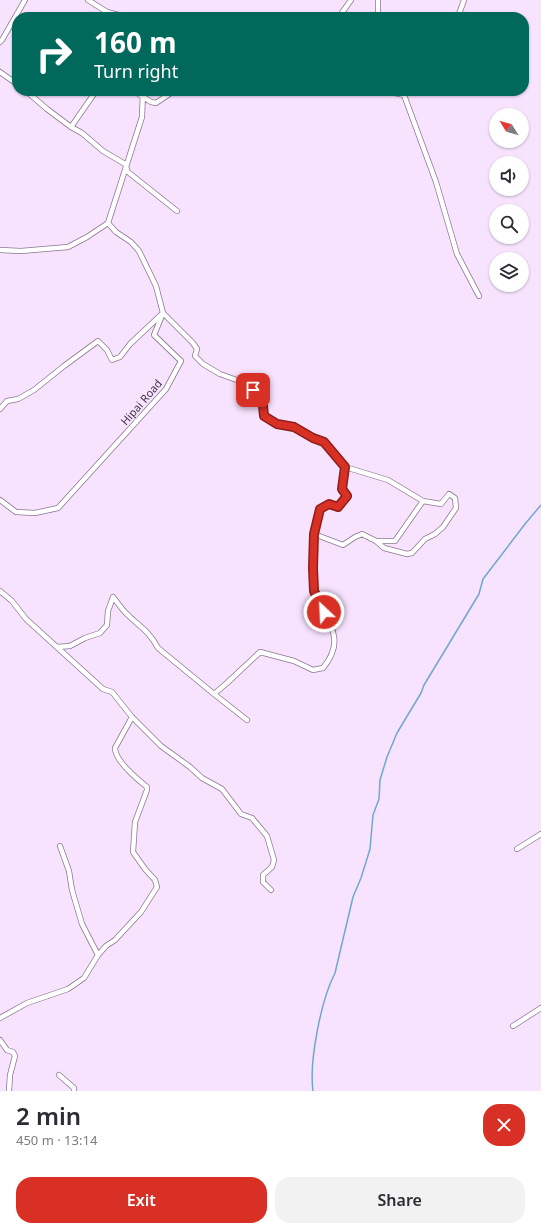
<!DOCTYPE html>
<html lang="en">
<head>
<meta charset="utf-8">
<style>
	:root { --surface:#fff; --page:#f2f2f3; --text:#2b2b33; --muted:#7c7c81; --accent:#d93025 }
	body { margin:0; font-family:"Noto Sans",sans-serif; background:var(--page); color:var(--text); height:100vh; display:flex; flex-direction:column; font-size:15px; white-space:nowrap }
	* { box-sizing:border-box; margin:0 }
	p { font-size:13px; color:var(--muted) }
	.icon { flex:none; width:22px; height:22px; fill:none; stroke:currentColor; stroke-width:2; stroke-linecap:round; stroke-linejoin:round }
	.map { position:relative; height:1091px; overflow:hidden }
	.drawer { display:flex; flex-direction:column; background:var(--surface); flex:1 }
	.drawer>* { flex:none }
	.top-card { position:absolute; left:12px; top:12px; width:517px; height:84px; border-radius:16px; box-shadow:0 1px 3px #0004; background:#00695c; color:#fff; overflow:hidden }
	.needle { width:26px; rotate:307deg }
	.fabs { position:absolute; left:489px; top:108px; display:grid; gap:8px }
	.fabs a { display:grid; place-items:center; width:40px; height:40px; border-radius:50%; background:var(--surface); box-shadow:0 1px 3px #0004; font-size:20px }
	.pin { position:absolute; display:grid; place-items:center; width:34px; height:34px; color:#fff; margin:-17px; border-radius:8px; box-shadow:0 2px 6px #0006 }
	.me { position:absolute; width:44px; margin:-22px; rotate:335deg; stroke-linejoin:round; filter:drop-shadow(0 0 3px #0008) }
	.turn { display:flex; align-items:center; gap:14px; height:84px; padding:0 16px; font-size:18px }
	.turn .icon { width:52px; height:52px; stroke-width:2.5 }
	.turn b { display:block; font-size:28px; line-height:34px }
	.round { display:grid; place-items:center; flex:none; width:42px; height:42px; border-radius:16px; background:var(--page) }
	.summary { display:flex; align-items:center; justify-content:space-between; height:68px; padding:0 16px }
	h1 { font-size:24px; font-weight:600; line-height:30px }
	.primary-button { display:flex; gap:8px; margin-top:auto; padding:8px 16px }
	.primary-button a { flex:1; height:46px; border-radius:16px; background:var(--accent); color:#fff; font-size:16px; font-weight:600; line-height:46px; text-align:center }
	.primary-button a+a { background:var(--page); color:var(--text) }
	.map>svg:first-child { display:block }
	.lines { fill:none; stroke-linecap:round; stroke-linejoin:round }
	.stream { stroke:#70a7cd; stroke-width:1.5 }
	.minor-casing { stroke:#8a7790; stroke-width:6 }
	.minor { stroke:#fff; stroke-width:4.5 }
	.route-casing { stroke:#8d1f18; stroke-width:10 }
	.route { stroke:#d93025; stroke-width:7 }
	.labels { text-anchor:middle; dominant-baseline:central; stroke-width:3; stroke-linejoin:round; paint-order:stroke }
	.street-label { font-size:11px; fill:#3f3641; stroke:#f8e3ff }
</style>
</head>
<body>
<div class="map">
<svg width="541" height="1091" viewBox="0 0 541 1091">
	<rect width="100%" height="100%" fill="#f8e3ff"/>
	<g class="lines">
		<path class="stream" d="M 313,1091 C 309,1061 321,1000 335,973 L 353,897 L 361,878 L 370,849 L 373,815 L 379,799 L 380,780 L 387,757 L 397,733 L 421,693 L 424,685 L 479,594 L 483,579 L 525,524 L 541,505"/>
		<defs>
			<path id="minor" d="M 88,0 L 107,12 L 126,17
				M 378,0 L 378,17
				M 339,17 L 351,0
				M 458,17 L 464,0
				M 0,42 L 2,40 L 25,0
				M 0,72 L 17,84
				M 26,91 L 47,109 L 71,127 L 82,133 L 103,151 L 125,164 L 128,172 L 177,211
				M 134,91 L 151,102 L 156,103 L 174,91
				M 389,91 L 390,92 L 404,95
				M 404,95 L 436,182 L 457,254 L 479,296
				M 71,127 L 96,91
				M 0,250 L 21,251 L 68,247 L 87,237 L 108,223
				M 0,409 L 7,401 L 18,399 L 34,390 L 64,366 L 98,341 L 107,350 L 112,360 L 120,357 L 130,344 L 163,313 L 193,343 L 197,349 L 195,356 L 203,364 L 220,374 L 245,383 L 262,397 L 264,416 L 277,424 L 294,427 L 313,438 L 324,442 L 345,467 L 342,489 L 347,496 L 338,507 L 329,504 L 320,509 C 315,531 313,552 314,575 C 314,580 314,586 314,590 C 315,595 319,600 321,604 C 333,629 343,644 323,668 L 313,670 L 294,661 L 260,652 L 227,683 L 214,694 L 158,648 C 150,632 139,626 128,615 C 122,610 118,603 113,597 L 108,611 L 107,625 L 100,633 L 85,638 L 70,646 L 57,647
				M 345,467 L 388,480 L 423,501
				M 0,500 L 16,512 L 35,513 L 58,508 L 166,389 L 181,361 L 154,335 L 163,313 L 156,286 L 139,251 L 131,242 L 116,232 L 108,223 L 142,117 L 143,91
				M 314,534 L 343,545 L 355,537 L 362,534 L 376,541 L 384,548 L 407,554 L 412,553 L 425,539 L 435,534 L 443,527 L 456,508 L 455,498 L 449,494 L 441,504 L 423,501 L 395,541 L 376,541
				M 0,591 L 12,601 L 26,619 L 103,689 L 112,692 L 132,717 L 161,746 L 190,767 L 202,778 L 222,789 L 241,814 L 252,818 L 267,836 L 274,860 L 272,867 L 263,875 L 263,882 L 271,890
				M 214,694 L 247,720
				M 60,846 L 69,871 L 72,890 L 82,924 L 98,955
				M 517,849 L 541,834
				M 0,1018 L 27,1003 L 68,989 L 84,978 L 98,955 L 106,946 L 115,940 L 141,912 L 157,887 L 155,880 L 145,869 L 133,852 L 135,822 L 147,790 L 147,787 C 137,779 115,761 115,748 L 132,717
				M 513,1026 L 541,1008
				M 0,1040 L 7,1050 L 13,1052 L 15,1056 L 10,1075 L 9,1091
				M 59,1075 L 74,1088 L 74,1091"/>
		</defs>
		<use href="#minor" class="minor-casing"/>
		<use href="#minor" class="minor"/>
	</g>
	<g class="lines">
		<defs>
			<path id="route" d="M 253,390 L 262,396 L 264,416 L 277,424 L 294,427 L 313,438 L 324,442 L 345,467 L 342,489 L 347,496 L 338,507 L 329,504 L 320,509 L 314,534 L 313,568 L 314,591 L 324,612"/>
		</defs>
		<use href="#route" class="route-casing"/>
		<use href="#route" class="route"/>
	</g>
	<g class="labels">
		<g class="street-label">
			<text transform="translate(141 402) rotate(-49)">Hipai Road</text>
		</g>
	</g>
</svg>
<div class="fabs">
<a><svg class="needle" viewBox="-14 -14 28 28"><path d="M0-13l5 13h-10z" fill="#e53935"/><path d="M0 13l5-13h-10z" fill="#7c7c81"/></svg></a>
<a><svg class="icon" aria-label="sound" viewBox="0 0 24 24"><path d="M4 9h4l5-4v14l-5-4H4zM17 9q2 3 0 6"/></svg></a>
<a><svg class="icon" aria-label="search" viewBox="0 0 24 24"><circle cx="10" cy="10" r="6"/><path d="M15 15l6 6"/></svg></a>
<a><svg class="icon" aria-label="layers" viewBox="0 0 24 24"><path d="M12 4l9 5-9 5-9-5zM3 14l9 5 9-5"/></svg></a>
</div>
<div class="pin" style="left:253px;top:390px;background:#d93025"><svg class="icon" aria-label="arrive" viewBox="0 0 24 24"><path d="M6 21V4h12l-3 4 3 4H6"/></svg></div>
<svg class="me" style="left:324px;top:612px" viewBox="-20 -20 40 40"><circle r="17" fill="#d93025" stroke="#fff" stroke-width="3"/><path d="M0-11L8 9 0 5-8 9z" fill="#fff"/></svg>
<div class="top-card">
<div class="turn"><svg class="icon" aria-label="right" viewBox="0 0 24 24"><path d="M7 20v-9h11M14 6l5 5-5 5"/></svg><div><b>160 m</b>Turn right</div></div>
</div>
</div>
<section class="drawer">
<div class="summary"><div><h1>2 min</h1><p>450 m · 13:14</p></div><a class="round" style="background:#d93025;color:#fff"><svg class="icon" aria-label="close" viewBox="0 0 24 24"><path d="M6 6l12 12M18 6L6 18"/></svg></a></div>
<div class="primary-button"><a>Exit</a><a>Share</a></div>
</section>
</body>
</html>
